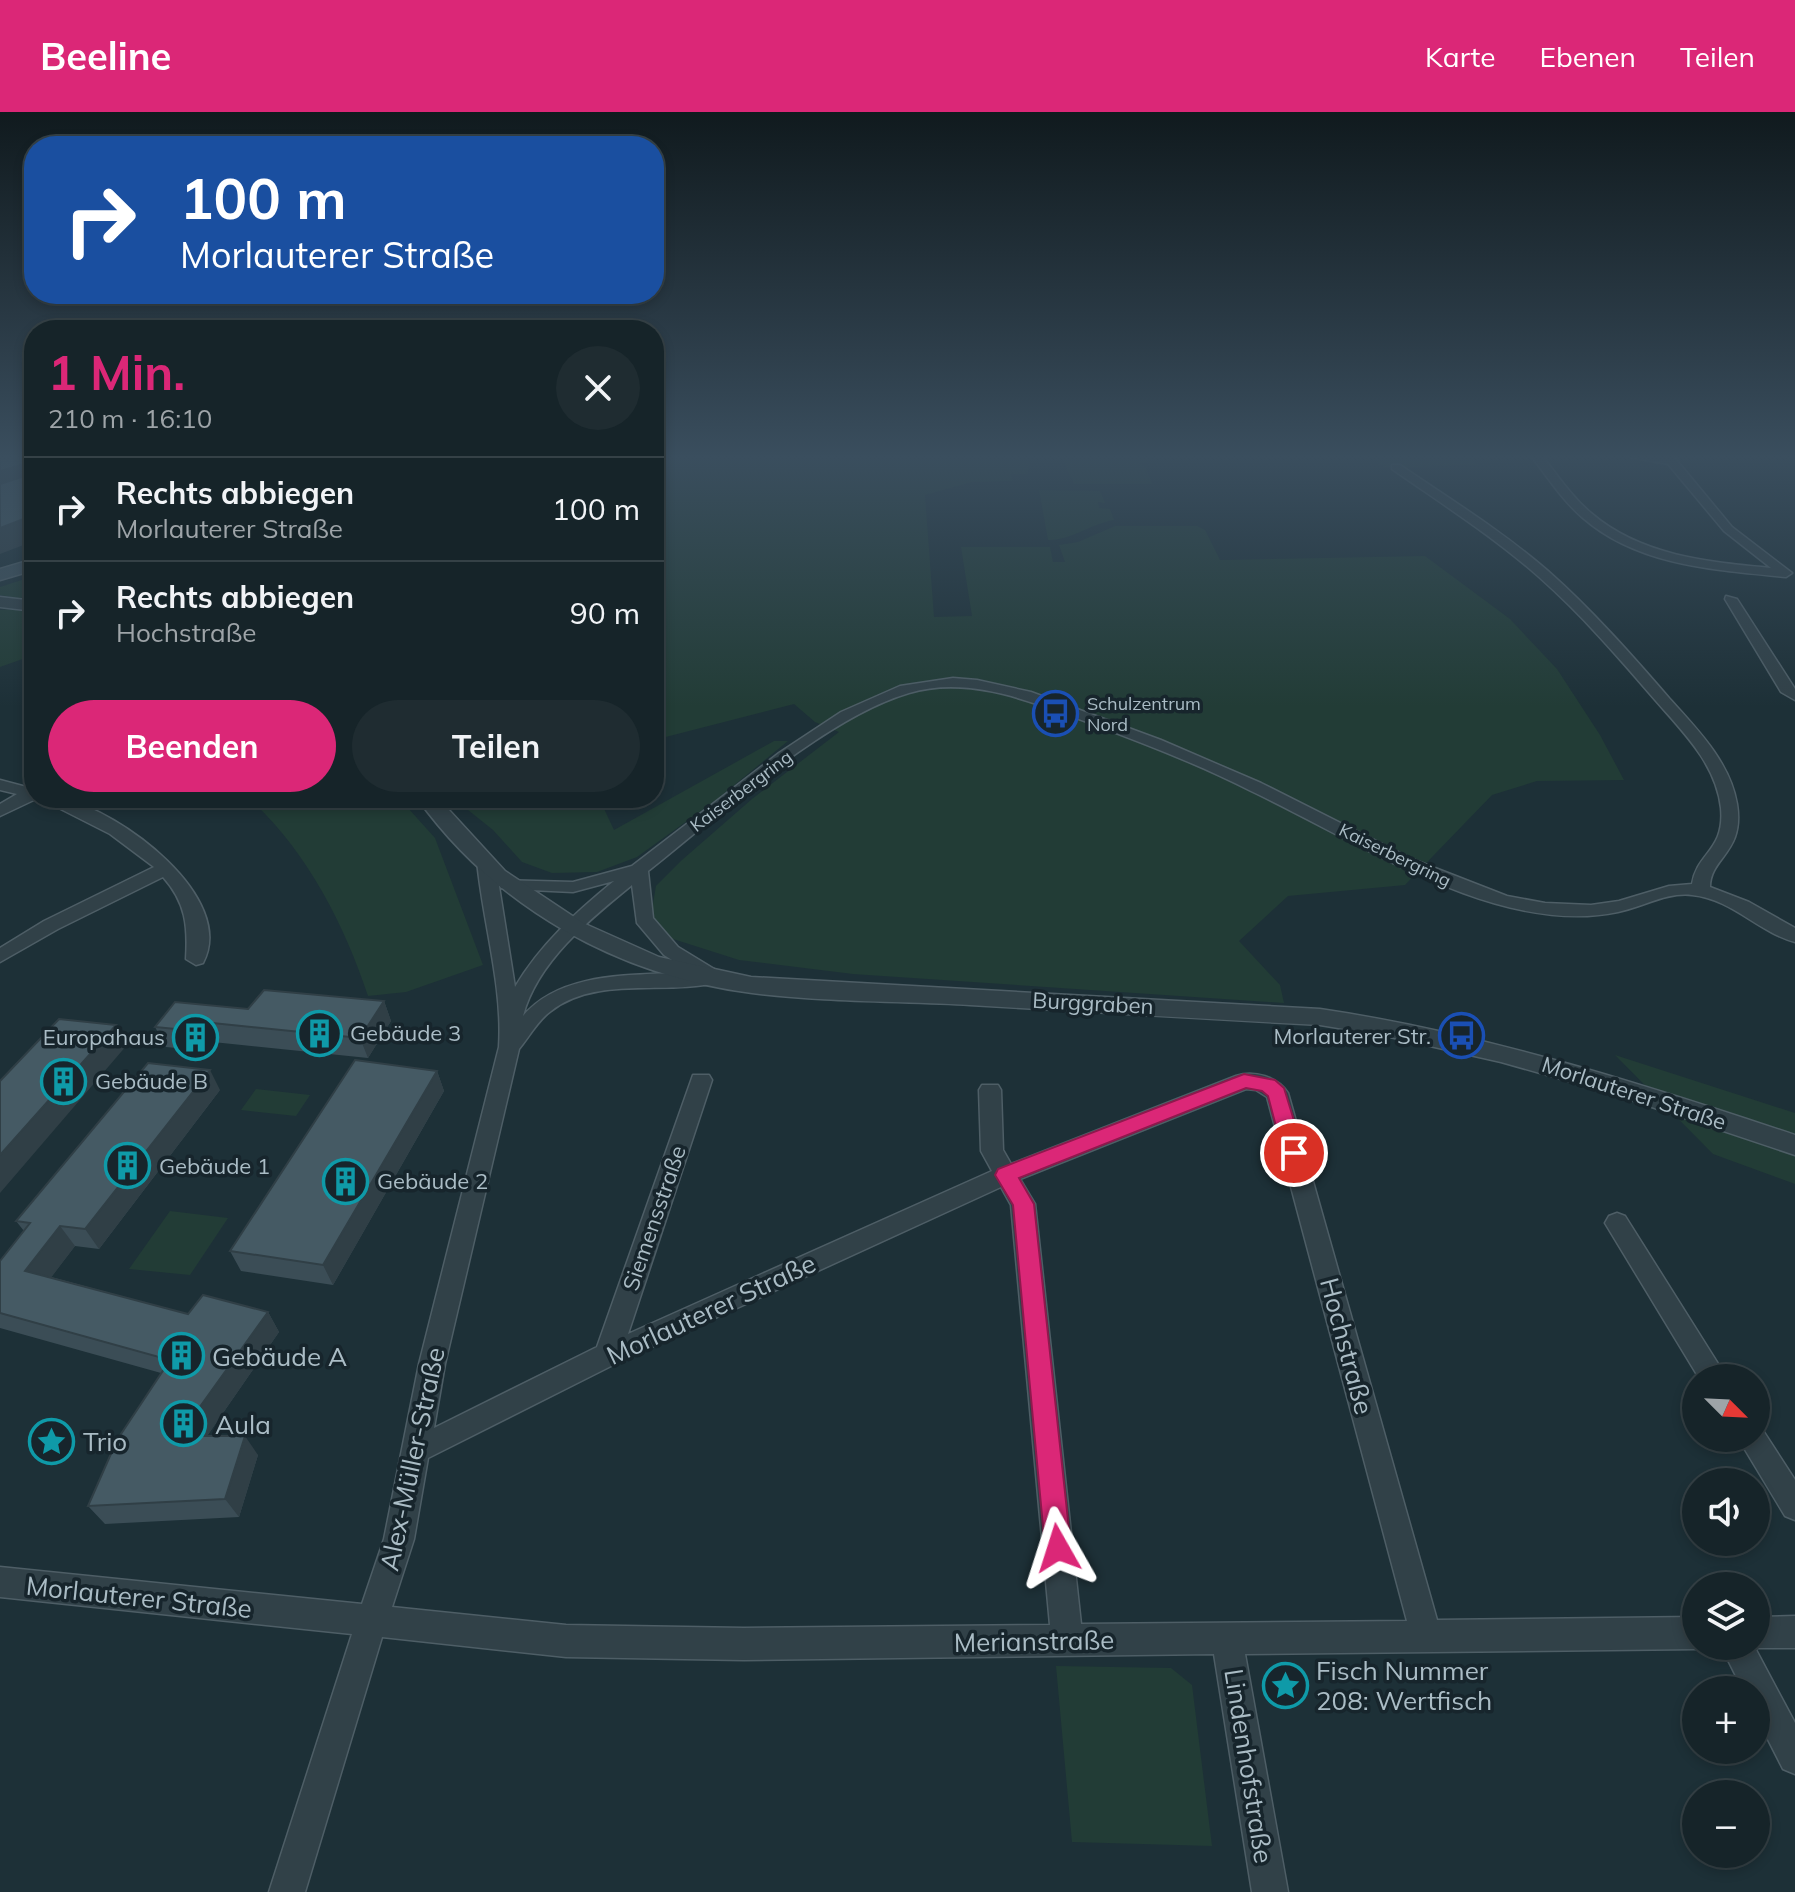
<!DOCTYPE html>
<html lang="de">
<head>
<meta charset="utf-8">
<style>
	:root { --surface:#162429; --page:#1f2c31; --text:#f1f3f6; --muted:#9ea4a8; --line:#354146; --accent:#db2777 }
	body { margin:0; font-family:Mulish,sans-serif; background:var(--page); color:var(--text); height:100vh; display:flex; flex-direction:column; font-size:30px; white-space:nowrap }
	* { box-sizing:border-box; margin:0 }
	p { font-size:26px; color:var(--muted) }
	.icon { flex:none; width:44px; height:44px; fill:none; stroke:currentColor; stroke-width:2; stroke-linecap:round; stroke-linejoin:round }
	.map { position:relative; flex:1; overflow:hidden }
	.details { position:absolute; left:24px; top:208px; width:640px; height:488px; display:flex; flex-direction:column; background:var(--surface); border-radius:32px; box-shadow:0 4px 12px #0003,0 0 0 2px var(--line) }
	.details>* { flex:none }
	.banner { position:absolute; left:24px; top:24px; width:640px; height:168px; border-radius:32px; box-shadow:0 4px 12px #0003,0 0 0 2px var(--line); background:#1a4fa0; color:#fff; overflow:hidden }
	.needle { width:52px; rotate:114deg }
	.tools { position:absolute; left:1682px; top:1252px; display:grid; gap:16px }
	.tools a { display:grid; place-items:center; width:88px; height:88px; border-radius:50%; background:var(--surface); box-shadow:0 4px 12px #0003,0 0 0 2px var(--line); font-size:40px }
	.pin { position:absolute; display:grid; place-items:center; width:68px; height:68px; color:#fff; margin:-34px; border:4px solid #fff; border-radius:50%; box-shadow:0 2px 8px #0007 }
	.me { position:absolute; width:88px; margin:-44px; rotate:354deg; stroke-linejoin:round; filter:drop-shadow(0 0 6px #0008) }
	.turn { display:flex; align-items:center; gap:28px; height:168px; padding:0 24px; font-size:36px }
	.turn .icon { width:104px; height:104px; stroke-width:2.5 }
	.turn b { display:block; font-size:56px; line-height:68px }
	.round { display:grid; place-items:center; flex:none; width:84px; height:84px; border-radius:42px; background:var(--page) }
	.overview { display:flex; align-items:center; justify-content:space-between; height:136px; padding:0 24px }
	h1 { font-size:48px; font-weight:700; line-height:60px; color:var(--accent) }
	.button { display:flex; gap:16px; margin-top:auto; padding:16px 24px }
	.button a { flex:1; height:92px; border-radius:48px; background:var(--accent); color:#fff; font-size:32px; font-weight:700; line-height:92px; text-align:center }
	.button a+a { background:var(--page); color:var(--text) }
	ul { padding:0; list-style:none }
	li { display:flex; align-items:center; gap:24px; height:104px; padding:0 24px; border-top:2px solid var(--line) }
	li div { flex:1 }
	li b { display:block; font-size:30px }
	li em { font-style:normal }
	header { display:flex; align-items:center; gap:48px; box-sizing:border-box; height:112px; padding:0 40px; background:var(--accent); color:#fff }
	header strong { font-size:38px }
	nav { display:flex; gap:44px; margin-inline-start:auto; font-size:28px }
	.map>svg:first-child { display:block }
	.green { fill:#223c36 }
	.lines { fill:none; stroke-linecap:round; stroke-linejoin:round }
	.minor-casing { stroke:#4e5e66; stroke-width:3 }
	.tertiary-casing { stroke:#4e5e66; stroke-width:3 }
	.secondary-casing { stroke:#4e5e66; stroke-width:3 }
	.minor { fill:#314148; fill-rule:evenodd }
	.tertiary { fill:#314148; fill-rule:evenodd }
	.secondary { fill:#3e515b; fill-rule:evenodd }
	.wall { fill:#3b4d56 }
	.shaded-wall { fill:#303f46 }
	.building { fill:#455a64; stroke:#303f46; stroke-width:2 }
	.route { fill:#db2777; stroke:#8e194d; stroke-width:2 }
	.labels { text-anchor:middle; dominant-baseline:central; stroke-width:7; stroke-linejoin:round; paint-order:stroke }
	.far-poi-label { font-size:18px; fill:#aabcc5; stroke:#17252c; text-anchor:start }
	.far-street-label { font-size:18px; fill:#aabcc5; stroke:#17252c }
	.street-label { font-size:22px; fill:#aabcc5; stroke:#17252c }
	.poi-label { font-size:22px; fill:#aabcc5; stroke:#17252c; text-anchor:start }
	.near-street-label { font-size:26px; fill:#aabcc5; stroke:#17252c }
	.near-poi-label { font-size:26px; fill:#aabcc5; stroke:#17252c; text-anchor:start }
</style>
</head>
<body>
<header>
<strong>Beeline</strong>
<nav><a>Karte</a><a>Ebenen</a><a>Teilen</a></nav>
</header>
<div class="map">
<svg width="1795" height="1780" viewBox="0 0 1795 1780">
	<rect width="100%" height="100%" fill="#1d3037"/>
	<path class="green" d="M 654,345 L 1030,345 L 1028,362 L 1011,362 L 1012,369 L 972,370 L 925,383 L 934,505 L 972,504 L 961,435 L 1050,435 L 1053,450 L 1065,450 L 1059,433 L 1078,430 L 1115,414 L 1197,414 L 1205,418 L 1220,448 L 1425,444 L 1510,507 L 1557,557 L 1600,623 L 1624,668 L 1537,669 L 1492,683 L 1405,773 L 1288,784 L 1239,829 L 1280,873 L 1284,891 L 853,862 L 739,848 L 670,826 L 651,804 L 656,774 L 682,748 L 752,687 L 839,620 L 815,610 L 794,592 L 654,628 Z
		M 1065,345 L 1151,345 L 1152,348 L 1140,351 L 1146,356 L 1152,372 L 1074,372 L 1063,349 Z
		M 1376,345 L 1465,345 L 1478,353 L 1384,356 Z
		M 1039,378 L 1100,379 L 1105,391 L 1098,390 L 1099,396 L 1110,397 L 1114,408 C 1091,412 1069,429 1048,428 Z
		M 34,464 L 34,489 L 0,483 L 0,475 Z
		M 15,497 L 34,503 L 34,543 L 0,555 L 0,498 Z
		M 774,629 L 788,629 L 716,688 L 637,745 L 597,760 L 552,761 L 522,750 L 493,718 L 453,686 L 599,686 L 614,718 Z
		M 249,686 L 399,686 L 435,726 L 483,853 L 406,880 L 368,884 C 344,811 306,738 249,686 Z
		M 1615,943 L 1795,1001 L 1795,1072 L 1713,1042 Z
		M 256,977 L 310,983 L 296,1004 L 241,998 Z
		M 170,1099 L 228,1106 L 190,1163 L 129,1157 Z
		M 1056,1554 L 1171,1556 L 1192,1573 L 1212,1734 L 1072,1730 Z"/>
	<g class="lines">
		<defs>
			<path id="minor" d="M 1532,345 L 1543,345 C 1558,364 1572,385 1591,401 C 1641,444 1708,450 1771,456 L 1724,419 L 1668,352 L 1629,345 L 1674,345 L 1732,415 L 1792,461 L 1786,465 C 1716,458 1638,454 1583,406 C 1563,389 1548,366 1532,345 Z
				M 1392,353 L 1400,353 C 1450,387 1502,419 1548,459 C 1592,498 1631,542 1669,586 C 1697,617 1730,650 1737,692 C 1745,741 1710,745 1710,775 L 1749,790 L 1795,816 L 1795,830 C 1758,820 1732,787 1692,783 C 1666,780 1643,795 1618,800 C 1566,811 1512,799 1463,781 C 1389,754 1322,713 1251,679 C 1198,652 1143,631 1087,610 C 1032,590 969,563 909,581 C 824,606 719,703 648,759 L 653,806 L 678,835 L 719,860 L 722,865 L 719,870 C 666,884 597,863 551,899 C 538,908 529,925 519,937 L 445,1252 L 434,1316 L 597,1235 L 693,963 L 709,963 L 712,968 L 628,1222 L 992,1059 L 981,1039 L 979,978 L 982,973 L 998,973 L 1001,978 L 1003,1038 L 1011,1052 L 1236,964 C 1254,958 1278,965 1288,981 L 1437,1508 L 1696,1505 L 1696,1534 L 1702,1534 L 1696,1537 L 1245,1542 L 1288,1780 L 1252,1780 L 1214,1542 L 744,1548 L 566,1545 L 382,1525 L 305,1780 L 269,1780 L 352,1522 L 0,1485 L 0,1455 L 362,1492 L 384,1427 L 419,1252 L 499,935 C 503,874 483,811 477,749 L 480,745 L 486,744 L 495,749 L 515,875 C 540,833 576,800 614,769 L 573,780 L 507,777 L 501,776 L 498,772 L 501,768 L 573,770 L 632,754 L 779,641 L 841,600 L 900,574 L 953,566 L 977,568 L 1031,580 L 1161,628 L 1261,671 L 1412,747 L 1507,784 L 1545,791 L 1591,793 L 1619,789 L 1669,774 L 1692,772 C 1697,740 1725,739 1721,696 C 1716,652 1683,620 1656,589 C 1619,546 1582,503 1539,465 C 1494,425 1442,392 1392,357 ZM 632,773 L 637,811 L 664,843 L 691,860 C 635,864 562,858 523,904 C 537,850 590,807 632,773 ZM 1246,977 L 1256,978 L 1267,985 L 1407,1509 L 1081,1512 L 1035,1092 L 1020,1067 ZM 1001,1075 L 1011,1093 L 1050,1513 L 744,1516 L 566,1513 L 392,1495 L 414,1427 L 428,1346 L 617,1251 Z
				M 1726,484 L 1737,487 L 1795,577 L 1795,588 L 1781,580 L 1725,487 Z
				M 0,668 L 34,677 L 34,686 L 38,686 L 0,704 L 0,692 L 17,682 L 0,678 Z
				M 39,686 C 47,686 56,685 64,687 C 119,699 238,785 203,851 L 196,853 L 186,847 C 188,814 186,791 163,765 L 58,817 L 0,850 L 0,836 L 44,809 L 154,755 L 110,722 Z
				M 1617,1101 L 1625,1104 L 1727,1266 L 1699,1266 L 1605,1111 L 1609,1104 Z
				M 1756,1315 L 1762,1317 L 1795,1368 L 1795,1408 L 1785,1404 L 1738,1326 L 1756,1326 Z
				M 1795,1504 L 1795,1536 L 1755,1536 L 1795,1611 L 1795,1662 L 1783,1657 L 1756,1604 L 1756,1578 L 1743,1578 L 1721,1534 L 1756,1534 L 1756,1505 Z"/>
			<path id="tertiary" d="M 0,485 L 34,489 L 34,499 L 0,495 Z
				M 417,686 L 438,686 L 505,759 L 583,811 L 659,845 L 751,865 L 1320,897 C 1483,921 1639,971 1795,1023 L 1795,1043 L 1610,981 L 1501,950 L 1381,923 L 1320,913 C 1203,907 1086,900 970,893 C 898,889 824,890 752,881 C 619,864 496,796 417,686 Z"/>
			<path id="secondary" d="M 34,447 L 34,458 L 0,468 L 0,457 Z"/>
		</defs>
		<use href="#minor" class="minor-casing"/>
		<use href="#tertiary" class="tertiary-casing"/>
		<use href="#secondary" class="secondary-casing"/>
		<use href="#minor" class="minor"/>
		<use href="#tertiary" class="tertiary"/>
		<use href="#secondary" class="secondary"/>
	</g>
	<path class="wall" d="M 384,889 L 391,909 L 368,946 L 213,930 L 206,939 L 166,935 L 155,915 L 248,897 Z
		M 437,959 L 444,979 L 333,1173 L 241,1159 L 230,1139 Z
		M 220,978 L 99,1137 L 75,1134 L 51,1165 L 188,1202 L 268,1200 L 279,1220 L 207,1324 L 258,1343 L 239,1405 L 105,1412 L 88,1394 L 161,1261 L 0,1216 L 0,1149 L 24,1119 L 16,1109 Z"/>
	<path class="shaded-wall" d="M 24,352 L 33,372 L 0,383 L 0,359 Z
		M 34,403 L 34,429 L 0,442 L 0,416 Z
		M 384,889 L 391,909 L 368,946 L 360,926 Z
		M 203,910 L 213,930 L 206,939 L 196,919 Z
		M 116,913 L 127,933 L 0,1081 L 0,1043 Z
		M 210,958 L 220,978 L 99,1137 L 85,1117 Z
		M 437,959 L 444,979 L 333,1173 L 323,1153 Z
		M 60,1114 L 75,1134 L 41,1179 L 25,1159 Z
		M 268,1200 L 279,1220 L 194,1343 L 179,1324 Z
		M 245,1324 L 258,1343 L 239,1405 L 225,1387 Z"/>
	<path class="building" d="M 34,345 L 34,403 L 0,416 L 0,372 L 25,364 L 28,354 L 24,352 L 0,359 L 0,346 Z
		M 264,878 L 384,889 L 360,926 L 203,910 L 196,919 L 155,915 L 175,890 L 248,897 Z
		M 59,907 L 116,913 L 0,1043 L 0,969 Z
		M 355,948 L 437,959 L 323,1153 L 230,1139 Z
		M 148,951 L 210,958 L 85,1117 L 60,1114 L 25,1159 L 188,1202 L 203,1183 L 268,1200 L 179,1324 L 245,1324 L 225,1387 L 88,1394 L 117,1328 L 170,1248 L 0,1201 L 0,1149 L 30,1111 L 16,1109 Z"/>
	<linearGradient id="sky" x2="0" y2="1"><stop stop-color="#101a1e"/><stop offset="0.58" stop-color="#3a4e5e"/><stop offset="1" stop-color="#3a4e5e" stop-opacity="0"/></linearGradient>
	<rect width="1795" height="595" fill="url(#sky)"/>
	<path class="route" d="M 1244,962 L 1275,968 L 1284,976 L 1304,1041 L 1301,1047 L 1286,1047 L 1283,1041 L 1268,984 L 1262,979 L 1246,976 L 1019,1066 L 1034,1092 L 1071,1436 L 1068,1445 L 1058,1449 L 1048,1445 L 1045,1436 L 1013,1093 L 995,1063 L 998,1057 Z"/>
	<defs>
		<symbol id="bus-ring" viewBox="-11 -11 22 22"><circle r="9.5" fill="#17252c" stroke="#1a4fb4" stroke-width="1.5"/><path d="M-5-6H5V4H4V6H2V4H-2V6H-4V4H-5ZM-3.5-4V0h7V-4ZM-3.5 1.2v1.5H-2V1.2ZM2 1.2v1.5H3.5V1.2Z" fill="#1a4fb4"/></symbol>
		<symbol id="building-ring" viewBox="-11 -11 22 22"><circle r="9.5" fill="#17252c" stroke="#0f9aa8" stroke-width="1.5"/><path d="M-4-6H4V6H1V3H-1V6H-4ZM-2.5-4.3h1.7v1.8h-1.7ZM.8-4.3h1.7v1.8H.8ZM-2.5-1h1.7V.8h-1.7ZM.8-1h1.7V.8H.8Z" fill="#0f9aa8"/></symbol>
		<symbol id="sight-ring" viewBox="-11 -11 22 22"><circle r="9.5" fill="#17252c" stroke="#0f9aa8" stroke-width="1.5"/><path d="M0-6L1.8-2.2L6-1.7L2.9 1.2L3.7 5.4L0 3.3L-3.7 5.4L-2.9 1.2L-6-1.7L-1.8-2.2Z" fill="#0f9aa8"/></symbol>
	</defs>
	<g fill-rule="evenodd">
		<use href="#bus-ring" x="1030" y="576" width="51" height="51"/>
		<use href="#building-ring" x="294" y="896" width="51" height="51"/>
		<use href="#bus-ring" x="1436" y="898" width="51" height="51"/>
		<use href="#building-ring" x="170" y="900" width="51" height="51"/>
		<use href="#building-ring" x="38" y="944" width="51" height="51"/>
		<use href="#building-ring" x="102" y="1028" width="51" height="51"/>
		<use href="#building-ring" x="320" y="1044" width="51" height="51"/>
		<use href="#building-ring" x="156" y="1218" width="51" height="51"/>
		<use href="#building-ring" x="158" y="1286" width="51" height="51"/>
		<use href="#sight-ring" x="26" y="1304" width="51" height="51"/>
		<use href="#sight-ring" x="1260" y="1548" width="51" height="51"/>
	</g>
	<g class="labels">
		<g class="far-poi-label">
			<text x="1087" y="591">Schulzentrum<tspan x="1087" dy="21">Nord</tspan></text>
		</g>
		<g class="far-street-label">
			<text transform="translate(741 679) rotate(-37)">Kaiserbergring</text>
			<text transform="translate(1395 743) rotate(26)">Kaiserbergring</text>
		</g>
		<g class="street-label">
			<text transform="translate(1093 891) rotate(3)">Burggraben</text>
			<text transform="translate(1634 981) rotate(18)">Morlauterer Straße</text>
			<text transform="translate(654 1106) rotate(-71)">Siemensstraße</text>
		</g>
		<g class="poi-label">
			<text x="350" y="921">Gebäude 3</text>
			<text x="1431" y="924" text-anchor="end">Morlauterer Str.</text>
			<text x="165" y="925" text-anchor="end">Europahaus</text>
			<text x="95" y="969">Gebäude B</text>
			<text x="159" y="1054">Gebäude 1</text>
			<text x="377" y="1069">Gebäude 2</text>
		</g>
		<g class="near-street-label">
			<text transform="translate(711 1197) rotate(-25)">Morlauterer Straße</text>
			<text transform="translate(1347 1234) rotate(75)">Hochstraße</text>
			<text transform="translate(412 1347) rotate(-78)">Alex-Müller-Straße</text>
			<text transform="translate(139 1485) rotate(6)">Morlauterer Straße</text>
			<text transform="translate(1034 1529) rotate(-1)">Merianstraße</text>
			<text transform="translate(1249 1654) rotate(81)">Lindenhofstraße</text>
		</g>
		<g class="near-poi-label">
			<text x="212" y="1244">Gebäude A</text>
			<text x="215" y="1312">Aula</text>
			<text x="83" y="1329">Trio</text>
			<text x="1316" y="1558">Fisch Nummer<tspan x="1316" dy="30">208: Wertfisch</tspan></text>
		</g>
	</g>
</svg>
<div class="tools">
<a><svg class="needle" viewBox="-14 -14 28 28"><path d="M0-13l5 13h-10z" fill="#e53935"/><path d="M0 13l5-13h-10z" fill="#9ea4a8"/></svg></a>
<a><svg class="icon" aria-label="sound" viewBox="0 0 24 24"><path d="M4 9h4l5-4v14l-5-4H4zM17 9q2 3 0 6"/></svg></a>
<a><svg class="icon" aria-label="layers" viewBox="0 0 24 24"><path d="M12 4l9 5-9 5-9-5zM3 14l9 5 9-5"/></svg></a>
<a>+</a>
<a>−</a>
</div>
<div class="pin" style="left:1294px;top:1041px;background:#d93025"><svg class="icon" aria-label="arrive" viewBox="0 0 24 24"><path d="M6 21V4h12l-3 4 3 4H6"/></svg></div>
<svg class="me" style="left:1058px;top:1436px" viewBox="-20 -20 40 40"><path d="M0-17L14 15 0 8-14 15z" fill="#db2777" stroke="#fff" stroke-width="4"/></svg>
<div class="banner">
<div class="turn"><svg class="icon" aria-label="right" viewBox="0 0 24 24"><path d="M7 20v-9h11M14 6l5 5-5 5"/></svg><div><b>100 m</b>Morlauterer Straße</div></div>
</div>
<section class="details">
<div class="overview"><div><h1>1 Min.</h1><p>210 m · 16:10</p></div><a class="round"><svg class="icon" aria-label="close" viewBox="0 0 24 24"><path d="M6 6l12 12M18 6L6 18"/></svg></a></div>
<ul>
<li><svg class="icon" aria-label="right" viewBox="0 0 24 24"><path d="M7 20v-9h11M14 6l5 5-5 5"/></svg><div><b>Rechts abbiegen</b><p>Morlauterer Straße</p></div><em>100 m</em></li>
<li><svg class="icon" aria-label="right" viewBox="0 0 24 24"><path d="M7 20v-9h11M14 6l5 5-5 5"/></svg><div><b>Rechts abbiegen</b><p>Hochstraße</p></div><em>90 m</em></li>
</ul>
<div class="button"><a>Beenden</a><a>Teilen</a></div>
</section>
</div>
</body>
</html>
